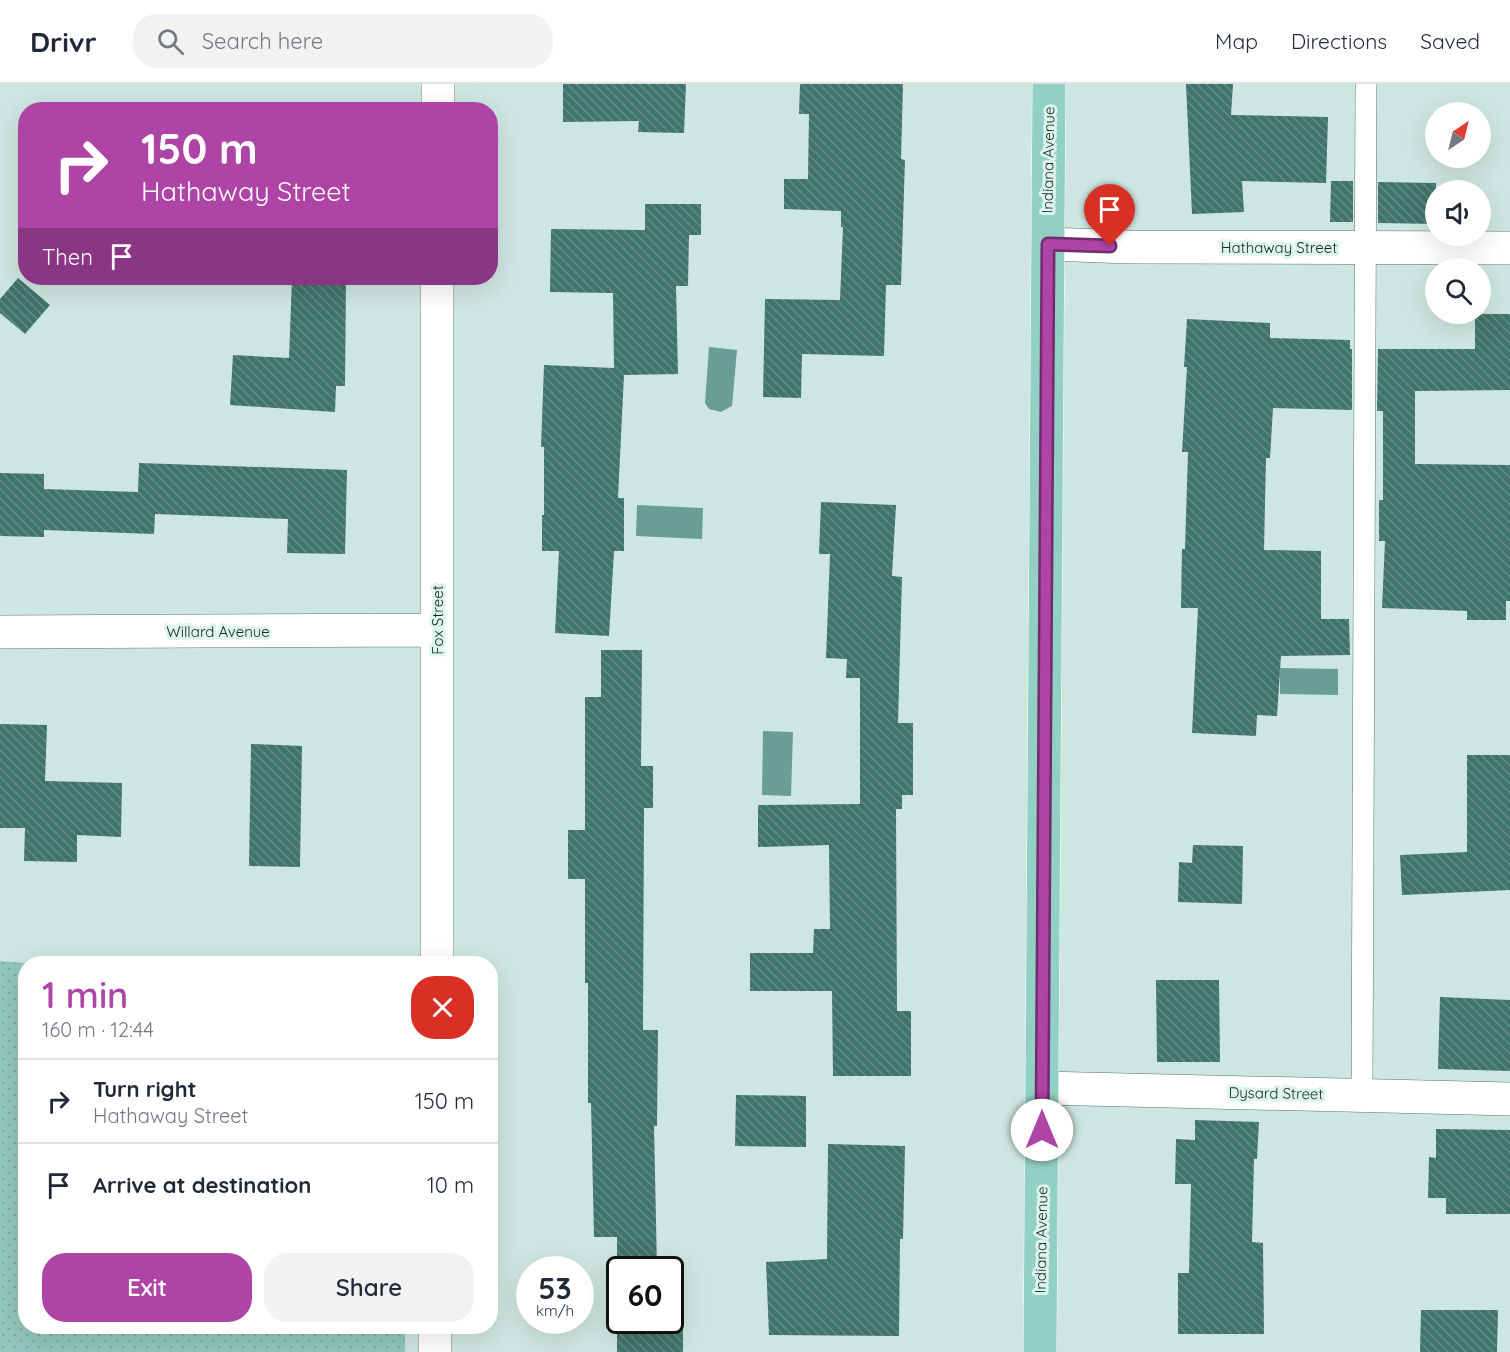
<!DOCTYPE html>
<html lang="en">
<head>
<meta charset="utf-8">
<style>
	:root { --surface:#fff; --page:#f2f2f3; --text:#1f2937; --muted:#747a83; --line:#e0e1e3; --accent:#ae44a6 }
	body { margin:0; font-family:Quicksand,sans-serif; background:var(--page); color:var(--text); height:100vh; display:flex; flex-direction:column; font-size:22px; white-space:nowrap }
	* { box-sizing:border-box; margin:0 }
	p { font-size:20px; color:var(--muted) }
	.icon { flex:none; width:33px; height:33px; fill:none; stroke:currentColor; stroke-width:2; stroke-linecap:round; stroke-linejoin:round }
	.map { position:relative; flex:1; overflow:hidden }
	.sheet { position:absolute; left:18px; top:872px; width:480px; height:378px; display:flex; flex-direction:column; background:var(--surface); border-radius:24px; box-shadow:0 6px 24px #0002 }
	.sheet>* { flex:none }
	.guide { position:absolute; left:18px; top:18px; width:480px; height:183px; border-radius:24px; box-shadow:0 6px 24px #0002; background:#ae44a6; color:#fff; overflow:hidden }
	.needle { width:39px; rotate:35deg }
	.fabs { position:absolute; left:1425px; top:18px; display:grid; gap:12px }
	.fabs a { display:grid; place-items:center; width:66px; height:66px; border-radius:50%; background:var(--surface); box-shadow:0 6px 24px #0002; font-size:30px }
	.speed { position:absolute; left:516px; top:1172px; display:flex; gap:12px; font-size:30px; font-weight:700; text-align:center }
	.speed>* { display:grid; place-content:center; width:78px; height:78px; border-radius:50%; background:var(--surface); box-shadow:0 6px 24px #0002; line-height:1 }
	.speed small { font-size:15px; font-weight:400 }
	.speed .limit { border:3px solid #111; border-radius:9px; background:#fff; color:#111 }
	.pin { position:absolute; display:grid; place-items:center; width:51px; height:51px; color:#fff; margin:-62px -26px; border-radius:50% 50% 50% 0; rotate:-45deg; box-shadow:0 0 6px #0007 }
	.pin .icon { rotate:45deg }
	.me { position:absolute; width:66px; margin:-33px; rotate:0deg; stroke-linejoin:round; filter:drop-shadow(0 0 4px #0008) }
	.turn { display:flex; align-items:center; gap:21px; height:126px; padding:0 24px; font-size:27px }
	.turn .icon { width:78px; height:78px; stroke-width:2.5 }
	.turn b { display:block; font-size:42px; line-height:51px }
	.then { display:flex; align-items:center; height:57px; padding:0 24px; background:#0003; gap:12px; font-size:22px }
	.round { display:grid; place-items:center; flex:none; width:63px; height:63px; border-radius:24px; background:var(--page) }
	.headline { display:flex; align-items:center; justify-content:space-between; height:102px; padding:0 24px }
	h1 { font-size:36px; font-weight:600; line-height:45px; color:var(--accent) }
	.action { display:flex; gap:12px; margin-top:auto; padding:12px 24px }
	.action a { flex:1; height:69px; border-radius:24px; background:var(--accent); color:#fff; font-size:24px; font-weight:600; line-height:69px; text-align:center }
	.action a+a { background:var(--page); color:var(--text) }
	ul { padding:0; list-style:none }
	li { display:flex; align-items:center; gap:18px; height:84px; padding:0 24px; border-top:2px solid var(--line) }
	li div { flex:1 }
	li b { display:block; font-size:22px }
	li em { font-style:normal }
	header { display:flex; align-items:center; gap:36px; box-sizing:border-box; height:84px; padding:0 30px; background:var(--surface); border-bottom:2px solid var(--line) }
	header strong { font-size:28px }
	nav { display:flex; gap:33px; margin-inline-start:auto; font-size:21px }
	.search { width:420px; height:54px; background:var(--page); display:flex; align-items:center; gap:15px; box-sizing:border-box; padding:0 21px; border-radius:24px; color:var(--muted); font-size:22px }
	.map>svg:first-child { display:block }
	.grass { fill:url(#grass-dots) }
	.water { fill:#689e93 }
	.building { fill:url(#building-back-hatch) }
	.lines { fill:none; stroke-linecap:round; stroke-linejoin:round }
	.service-casing { stroke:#5a706b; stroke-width:22 }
	.minor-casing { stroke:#5a706b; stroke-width:34 }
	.primary-casing { stroke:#fff; stroke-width:34 }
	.service { stroke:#fff; stroke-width:21 }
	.minor { stroke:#fff; stroke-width:33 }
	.primary { stroke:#92d0c5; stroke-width:33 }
	.route-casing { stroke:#712c6c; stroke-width:15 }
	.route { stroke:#ae44a6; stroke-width:10 }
	.labels { text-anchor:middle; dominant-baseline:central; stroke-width:6; stroke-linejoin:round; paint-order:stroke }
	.street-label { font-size:15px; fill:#1e2725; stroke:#dbf4ee }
</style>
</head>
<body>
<header>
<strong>Drivr</strong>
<div class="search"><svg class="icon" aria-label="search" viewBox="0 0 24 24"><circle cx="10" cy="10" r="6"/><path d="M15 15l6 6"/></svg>Search here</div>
<nav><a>Map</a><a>Directions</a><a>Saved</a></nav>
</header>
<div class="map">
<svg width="1510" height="1268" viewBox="0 0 1510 1268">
	<defs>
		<pattern id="grass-dots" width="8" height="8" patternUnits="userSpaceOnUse" patternTransform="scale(1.5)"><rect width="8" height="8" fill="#93c7bc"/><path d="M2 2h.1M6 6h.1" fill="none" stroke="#7eaba1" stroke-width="1.8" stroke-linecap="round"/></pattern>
		<pattern id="building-back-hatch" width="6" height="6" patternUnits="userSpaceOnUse" patternTransform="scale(1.5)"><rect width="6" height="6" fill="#3f746a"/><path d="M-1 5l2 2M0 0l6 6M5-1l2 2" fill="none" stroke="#648a83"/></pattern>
	</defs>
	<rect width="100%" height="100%" fill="#cee6e1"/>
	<path class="grass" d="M 0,877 L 25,879 L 26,1242 L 405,1242 L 405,1268 L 0,1268 Z"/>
	<path class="water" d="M 709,263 L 737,266 L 732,322 L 721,328 L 709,325 L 705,319 Z
		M 637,421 L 703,424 L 702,455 L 636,452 Z
		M 1280,584 L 1338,585 L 1338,611 L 1280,610 Z
		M 763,647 L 793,648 L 791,712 L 762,711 Z"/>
	<path class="building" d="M 563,0 L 686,0 L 684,49 L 638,48 L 639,37 L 563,38 Z
		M 800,0 L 903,0 L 901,75 L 905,76 L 901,201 L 886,201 L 884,272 L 802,270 L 801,314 L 763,313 L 765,215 L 840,216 L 843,143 L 841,143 L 841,127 L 784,125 L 784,95 L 808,95 L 809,30 L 799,30 Z
		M 1186,0 L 1233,0 L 1231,31 L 1328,33 L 1326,99 L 1242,97 L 1244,128 L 1192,130 Z
		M 1331,97 L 1353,97 L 1353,138 L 1330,138 Z
		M 1378,98 L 1436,99 L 1436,140 L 1378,139 Z
		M 645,120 L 701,120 L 701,151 L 689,151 L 688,202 L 676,202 L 678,290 L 624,291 L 618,414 L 624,414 L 624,467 L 614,467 L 609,552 L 555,549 L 559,467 L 542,467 L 542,431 L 544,431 L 544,363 L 541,363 L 544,281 L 614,284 L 613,209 L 550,208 L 551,145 L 645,146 Z
		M 18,194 L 50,221 L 25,250 L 0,229 L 0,215 Z
		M 292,194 L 346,194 L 345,302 L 336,302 L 335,328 L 230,321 L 233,271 L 289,274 Z
		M 1475,230 L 1510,230 L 1510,306 L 1415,307 L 1415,380 L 1510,381 L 1510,517 L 1506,517 L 1506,536 L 1467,536 L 1467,527 L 1382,524 L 1385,457 L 1379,457 L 1379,416 L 1383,416 L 1383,327 L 1377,327 L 1378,265 L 1475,265 Z
		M 1187,235 L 1270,239 L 1270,254 L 1350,256 L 1350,265 L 1352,265 L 1352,326 L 1273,324 L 1270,374 L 1266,374 L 1264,466 L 1321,467 L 1321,535 L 1349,535 L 1350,571 L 1281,572 L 1277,632 L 1257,631 L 1256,652 L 1192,649 L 1198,524 L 1181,524 L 1182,465 L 1185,465 L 1188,368 L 1182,368 L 1187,283 L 1184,283 Z
		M 139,379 L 347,386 L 345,470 L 287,469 L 288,435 L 155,430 L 154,450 L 44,446 L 44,453 L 0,452 L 0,389 L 44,390 L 44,405 L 138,408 Z
		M 821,418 L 896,421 L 892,492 L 902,493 L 898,639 L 913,639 L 913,711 L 902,711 L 902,725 L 896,725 L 897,927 L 911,927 L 911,992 L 833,992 L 832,907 L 750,907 L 750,869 L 813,869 L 814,845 L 830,845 L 829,761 L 758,763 L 758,721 L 860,720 L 860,594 L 846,594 L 847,575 L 826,574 L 830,470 L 819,470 Z
		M 601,566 L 642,566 L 641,682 L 653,682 L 653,724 L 644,724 L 643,946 L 658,946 L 657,1042 L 654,1042 L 657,1185 L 620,1185 L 620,1236 L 670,1236 L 670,1189 L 683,1189 L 683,1268 L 617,1268 L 617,1153 L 594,1153 L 591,1019 L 588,1019 L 588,899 L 585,899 L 585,795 L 568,795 L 568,746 L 585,746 L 585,613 L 601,613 Z
		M 0,640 L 47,641 L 45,697 L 122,699 L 121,753 L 77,751 L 77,778 L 24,777 L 25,744 L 0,744 Z
		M 251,660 L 302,662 L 300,783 L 249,782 Z
		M 1467,671 L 1510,671 L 1510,806 L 1402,811 L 1400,771 L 1467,768 Z
		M 1193,761 L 1243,762 L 1242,820 L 1178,818 L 1179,778 L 1192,779 Z
		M 1156,896 L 1219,896 L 1220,978 L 1157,978 Z
		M 1440,913 L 1510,916 L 1510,987 L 1438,985 Z
		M 736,1011 L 806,1012 L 806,1063 L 735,1062 Z
		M 1195,1036 L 1259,1038 L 1257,1075 L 1254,1075 L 1252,1158 L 1263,1159 L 1264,1250 L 1178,1250 L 1178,1189 L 1189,1189 L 1191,1100 L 1175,1100 L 1176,1055 L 1195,1056 Z
		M 1436,1045 L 1510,1046 L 1510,1130 L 1446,1130 L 1446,1114 L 1428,1114 L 1429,1073 L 1436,1074 Z
		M 828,1060 L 905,1062 L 903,1155 L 900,1155 L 899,1252 L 769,1251 L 766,1178 L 827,1175 Z
		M 1421,1226 L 1498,1226 L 1497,1268 L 1420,1268 Z"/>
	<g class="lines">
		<defs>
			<path id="service" d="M 1362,1011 L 1366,0"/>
			<path id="minor" d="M 438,26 L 438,0
				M 1048,160 L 1130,163 L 1510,164
				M 437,194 L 437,879
				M 0,548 L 436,546
				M 1042,1004 L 1510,1015
				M 435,1268 L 435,1242"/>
			<path id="primary" d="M 1040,1268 L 1049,0"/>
		</defs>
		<use href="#service" class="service-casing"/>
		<use href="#minor" class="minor-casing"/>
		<use href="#primary" class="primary-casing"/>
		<use href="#service" class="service"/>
		<use href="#minor" class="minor"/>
		<use href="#primary" class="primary"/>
	</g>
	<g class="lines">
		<defs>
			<path id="route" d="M 1042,1046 L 1048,160 L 1110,162"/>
		</defs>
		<use href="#route" class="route-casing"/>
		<use href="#route" class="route"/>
	</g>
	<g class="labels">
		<g class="street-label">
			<text transform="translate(1048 76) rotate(-89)">Indiana Avenue</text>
			<text x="1279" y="163">Hathaway Street</text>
			<text transform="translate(437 536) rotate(-90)">Fox Street</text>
			<text x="218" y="547">Willard Avenue</text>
			<text transform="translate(1276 1009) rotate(1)">Dysard Street</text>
			<text transform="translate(1041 1156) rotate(-89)">Indiana Avenue</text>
		</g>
	</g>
</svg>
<div class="fabs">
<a><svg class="needle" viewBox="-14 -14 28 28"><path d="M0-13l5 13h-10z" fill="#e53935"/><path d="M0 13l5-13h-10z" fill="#747a83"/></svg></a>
<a><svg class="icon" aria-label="sound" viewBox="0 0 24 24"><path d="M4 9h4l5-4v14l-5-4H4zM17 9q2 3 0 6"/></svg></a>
<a><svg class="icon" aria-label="search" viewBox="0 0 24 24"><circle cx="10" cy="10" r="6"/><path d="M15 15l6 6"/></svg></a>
</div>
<div class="speed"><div>53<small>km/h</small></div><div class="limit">60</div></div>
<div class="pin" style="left:1110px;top:162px;background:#d93025"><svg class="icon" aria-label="arrive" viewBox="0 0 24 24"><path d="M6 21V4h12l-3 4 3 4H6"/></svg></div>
<svg class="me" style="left:1042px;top:1046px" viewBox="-20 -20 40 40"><circle r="19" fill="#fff"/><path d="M0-13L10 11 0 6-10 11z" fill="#ae44a6"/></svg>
<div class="guide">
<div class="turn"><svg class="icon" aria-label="right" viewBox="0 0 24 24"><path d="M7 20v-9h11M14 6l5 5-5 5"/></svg><div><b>150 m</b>Hathaway Street</div></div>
<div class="then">Then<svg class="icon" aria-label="arrive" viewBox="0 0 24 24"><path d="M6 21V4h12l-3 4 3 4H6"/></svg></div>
</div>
<section class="sheet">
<div class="headline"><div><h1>1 min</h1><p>160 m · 12:44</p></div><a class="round" style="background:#d93025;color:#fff"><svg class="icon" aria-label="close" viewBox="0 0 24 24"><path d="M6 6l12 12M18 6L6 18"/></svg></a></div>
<ul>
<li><svg class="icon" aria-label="right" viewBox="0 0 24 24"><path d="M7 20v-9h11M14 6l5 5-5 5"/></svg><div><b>Turn right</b><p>Hathaway Street</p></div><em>150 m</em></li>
<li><svg class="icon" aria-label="arrive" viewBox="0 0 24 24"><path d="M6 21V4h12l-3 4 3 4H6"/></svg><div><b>Arrive at destination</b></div><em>10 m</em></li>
</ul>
<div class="action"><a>Exit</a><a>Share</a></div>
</section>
</div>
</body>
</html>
